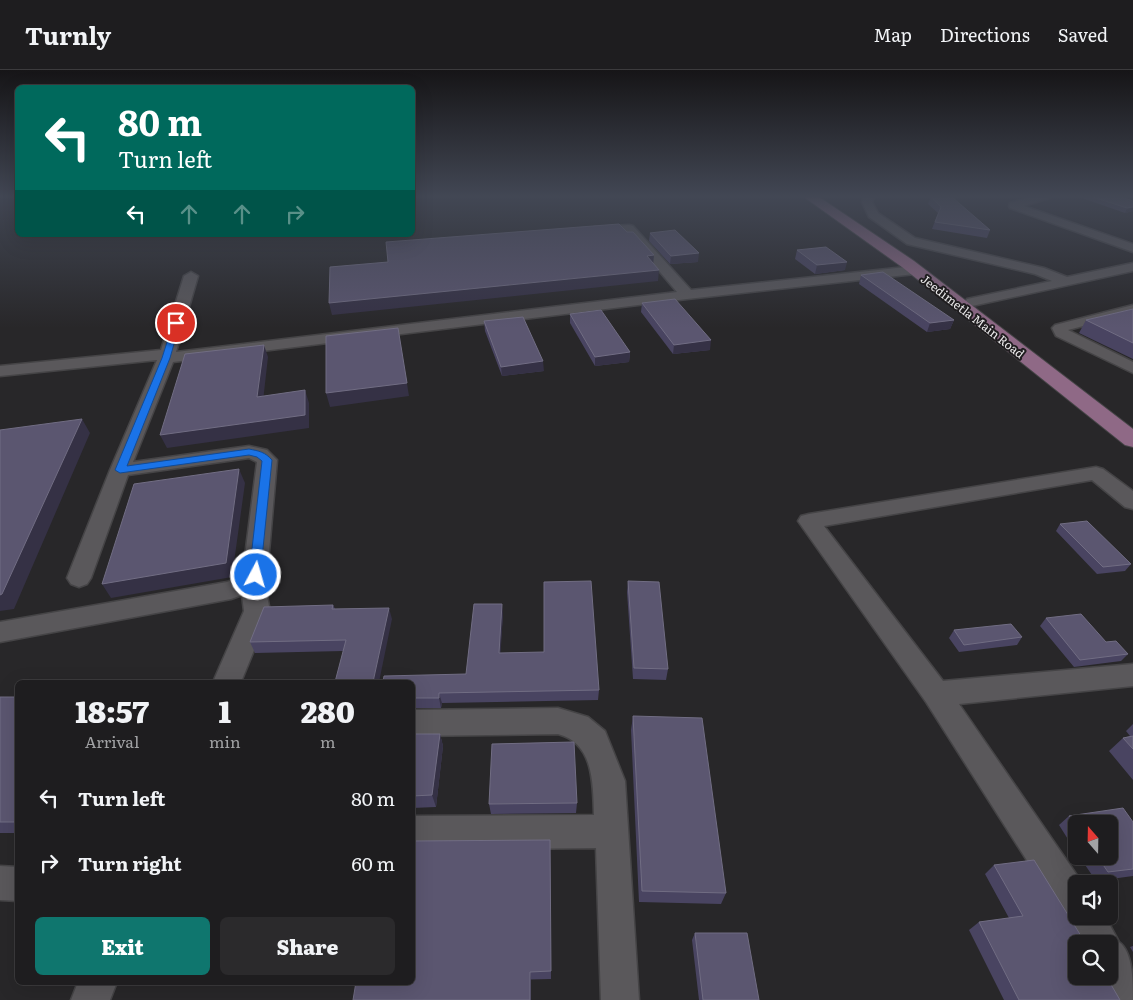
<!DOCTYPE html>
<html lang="en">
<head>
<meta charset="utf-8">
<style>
	:root { --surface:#1e1d1f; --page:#2b2a2c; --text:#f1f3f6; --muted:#a1a2a4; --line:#3c3b3d; --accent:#0f766e }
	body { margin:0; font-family:Literata,serif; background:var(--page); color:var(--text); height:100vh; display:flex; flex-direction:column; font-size:19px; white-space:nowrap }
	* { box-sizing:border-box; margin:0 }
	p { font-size:16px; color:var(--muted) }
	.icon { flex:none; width:28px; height:28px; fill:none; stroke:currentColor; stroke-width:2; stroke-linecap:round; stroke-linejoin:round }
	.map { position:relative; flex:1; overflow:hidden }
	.panel { position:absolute; left:15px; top:610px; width:400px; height:305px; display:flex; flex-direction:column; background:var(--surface); border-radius:8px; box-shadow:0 5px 20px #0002,0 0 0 1px var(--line) }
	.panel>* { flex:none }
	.guide { position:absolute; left:15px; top:15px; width:400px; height:152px; border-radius:8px; box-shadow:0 5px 20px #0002,0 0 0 1px var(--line); background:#00695c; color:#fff; overflow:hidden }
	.needle { width:32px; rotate:340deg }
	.fabs { position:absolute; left:1068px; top:745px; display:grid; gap:10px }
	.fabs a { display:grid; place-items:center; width:50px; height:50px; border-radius:8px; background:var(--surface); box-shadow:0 5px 20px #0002,0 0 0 1px var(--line); font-size:25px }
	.pin { position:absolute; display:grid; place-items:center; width:42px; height:42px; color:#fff; margin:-21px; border:2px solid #fff; border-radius:50%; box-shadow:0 1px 5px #0007 }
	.me { position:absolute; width:55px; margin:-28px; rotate:6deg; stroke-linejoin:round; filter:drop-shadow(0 0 4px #0008) }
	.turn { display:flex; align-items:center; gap:18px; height:105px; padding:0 20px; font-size:22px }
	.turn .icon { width:65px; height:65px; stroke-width:2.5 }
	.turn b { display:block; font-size:35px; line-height:42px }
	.lanes { display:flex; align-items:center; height:48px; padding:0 20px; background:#0003; justify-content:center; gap:25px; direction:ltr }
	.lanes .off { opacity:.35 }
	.eta { display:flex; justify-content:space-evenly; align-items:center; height:85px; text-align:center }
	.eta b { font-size:30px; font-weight:800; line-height:35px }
	.cta { display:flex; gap:10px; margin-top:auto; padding:10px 20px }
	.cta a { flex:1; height:58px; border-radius:8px; background:var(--accent); color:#fff; font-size:20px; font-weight:800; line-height:58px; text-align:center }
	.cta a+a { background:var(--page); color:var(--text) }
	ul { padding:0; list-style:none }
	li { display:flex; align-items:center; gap:15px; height:65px; padding:0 20px }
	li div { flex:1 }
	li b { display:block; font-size:19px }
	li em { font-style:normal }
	header { display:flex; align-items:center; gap:30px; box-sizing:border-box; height:70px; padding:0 25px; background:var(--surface); border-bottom:1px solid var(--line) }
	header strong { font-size:24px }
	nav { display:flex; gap:28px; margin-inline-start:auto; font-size:18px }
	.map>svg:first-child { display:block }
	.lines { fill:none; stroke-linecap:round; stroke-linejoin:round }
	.minor-casing { stroke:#454446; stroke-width:3 }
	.major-casing { stroke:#454446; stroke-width:2 }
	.minor { fill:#5a585b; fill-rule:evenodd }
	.major { fill:#8f6986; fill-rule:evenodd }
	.wall { fill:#494461 }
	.shaded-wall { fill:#353145 }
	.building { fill:#5b5670; stroke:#716d83 }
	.route { fill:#1a73e8; stroke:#114b97 }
	.labels { text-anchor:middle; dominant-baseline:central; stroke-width:4; stroke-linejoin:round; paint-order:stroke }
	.far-street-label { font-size:12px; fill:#ebeaeb; stroke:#1f1d1f }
</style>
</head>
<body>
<header>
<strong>Turnly</strong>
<nav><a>Map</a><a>Directions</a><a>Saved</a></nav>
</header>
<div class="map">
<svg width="1133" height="930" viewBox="0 0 1133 930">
	<rect width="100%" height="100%" fill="#282729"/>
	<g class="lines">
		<defs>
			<path id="minor" d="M 864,127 L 874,127 L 872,132 L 878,143 L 915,168 L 1044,198 L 1067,207 L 1133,193 L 1133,201 L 972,236 L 967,235 L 965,232 L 967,229 L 1052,211 L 1035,204 L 907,174 L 869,147 L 862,132 Z
				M 1032,127 L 1052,127 L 1024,136 L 1133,174 L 1133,182 L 1010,138 L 1009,136 L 1010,133 Z
				M 629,155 L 633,156 L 691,220 L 915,196 L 922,200 L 915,204 L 687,229 L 173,292 L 133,392 L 249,376 L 267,380 L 277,390 L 267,505 L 260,514 L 267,526 L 270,541 L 241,612 L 213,612 L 244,541 L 242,525 L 231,529 L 0,572 L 0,552 L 227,512 L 236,508 L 243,502 L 257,392 L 249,388 L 128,405 L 91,508 L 87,514 L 79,517 L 71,514 L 67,508 L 110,400 L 157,290 L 0,306 L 0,296 L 161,280 L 184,206 L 191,202 L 198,206 L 176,282 L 677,222 L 626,162 L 594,165 L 588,161 L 594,157 Z
				M 1133,235 L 1133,243 L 1068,260 L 1133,292 L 1133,303 L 1056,266 L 1052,258 L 1055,255 Z
				M 1096,397 L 1103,399 L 1133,421 L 1133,439 L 1125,437 L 1092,410 L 824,456 L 943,611 L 1133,594 L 1133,616 L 959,634 L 1083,814 L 1076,814 L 1076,846 L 1105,846 L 1119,872 C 1133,882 1133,912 1133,930 L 1113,930 L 1099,906 L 1109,906 L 1109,874 L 1080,874 L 1067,848 L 1063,847 L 926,632 L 798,451 L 801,446 L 809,444 Z
				M 558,638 L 588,647 L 605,661 L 625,711 L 639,930 L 601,930 L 596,778 L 412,780 L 412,746 L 594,745 C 593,714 594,673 558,664 L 412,666 L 412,640 Z
				M 0,796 L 18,797 L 18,831 L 0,830 Z
				M 78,912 L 117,912 L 110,930 L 71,930 Z"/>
			<path id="major" d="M 804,127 L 819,127 L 914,191 L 1133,359 L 1133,377 L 1125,375 L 902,197 Z"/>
		</defs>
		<use href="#minor" class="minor-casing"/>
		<use href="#major" class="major-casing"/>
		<use href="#minor" class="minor"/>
		<use href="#major" class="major"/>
	</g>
	<path class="wall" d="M 931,127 L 990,160 L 987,168 L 932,159 L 938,143 L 928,134 Z
		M 1079,127 L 1122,127 L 1133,131 L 1133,141 L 1125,143 Z
		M 650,163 L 698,192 L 670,194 L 649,171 Z
		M 797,180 L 845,200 L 815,204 L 795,189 Z
		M 861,205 L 954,250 L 950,259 L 927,262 L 859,214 Z
		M 642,233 L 710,280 L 673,284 L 641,242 Z
		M 1133,239 L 1133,289 L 1079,263 L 1086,250 Z
		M 570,244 L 630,282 L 629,292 L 595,296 L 570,253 Z
		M 484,251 L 544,301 L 502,306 L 485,261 Z
		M 1060,454 L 1131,494 L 1125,501 L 1097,504 L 1056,461 Z
		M 628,511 L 668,599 L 666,610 L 633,609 L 627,522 Z
		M 333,535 L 335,539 L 392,549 L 343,581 L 255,583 L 250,572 Z
		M 503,544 L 500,583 L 599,620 L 598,630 L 442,633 L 441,638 L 412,638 L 412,612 L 466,604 Z
		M 1046,548 L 1106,572 L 1128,584 L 1121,591 L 1074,597 L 1040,556 Z
		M 954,560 L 1022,567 L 1017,575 L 959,582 L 949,568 Z
		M 0,627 L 18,627 L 18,763 L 0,763 Z
		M 633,646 L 726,823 L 721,834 L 639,832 L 631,660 Z
		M 1133,654 L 1133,710 L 1109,681 L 1123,668 L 1130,666 L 1126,661 Z
		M 412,664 L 440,664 L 443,676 L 436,737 L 412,738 Z
		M 577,733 L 576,743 L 491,744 L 489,734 Z
		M 1069,746 L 1133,752 L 1133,806 L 1096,811 L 1079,786 L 1109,786 L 1076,754 L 1076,782 L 1059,755 Z
		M 550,770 L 551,909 L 412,912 Z
		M 994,795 L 1120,930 L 1004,930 L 969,860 L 979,852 L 1009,848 L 985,804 Z
		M 695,863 L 759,930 L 699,930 L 692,870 Z
		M 1133,876 L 1133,882 L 1130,877 Z"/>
	<path class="shaded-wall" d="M 1133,137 L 1133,141 L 1125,143 L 1127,138 Z
		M 699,183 L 698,192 L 670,194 L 671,186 Z
		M 654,185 L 653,196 L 647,186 Z
		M 847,192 L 845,200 L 815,204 L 817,195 Z
		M 659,200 L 658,211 L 332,245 L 329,233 Z
		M 954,250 L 950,259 L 927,262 L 930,253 Z
		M 398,258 L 409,326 L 330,337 L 326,323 Z
		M 711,270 L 710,280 L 673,284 L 674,275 Z
		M 264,275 L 268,287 L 262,340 L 257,327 Z
		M 630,282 L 629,292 L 595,296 L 595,287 Z
		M 543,291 L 544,301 L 502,306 L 501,297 Z
		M 305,320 L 309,333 L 309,358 L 167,378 L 160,365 Z
		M 82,349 L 90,363 L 14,539 L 0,541 L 0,525 Z
		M 239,399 L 245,413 L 232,507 L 111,528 L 102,514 Z
		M 502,534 L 503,544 L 500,593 L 499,583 Z
		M 389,538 L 392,549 L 379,612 L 373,612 Z
		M 439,623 L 442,633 L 441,638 L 439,628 Z
		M 440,664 L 443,676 L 436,737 L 432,725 Z
		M 530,902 L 531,910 L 531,930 L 530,930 Z"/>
	<path class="building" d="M 931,127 L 952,127 L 990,160 L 935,152 L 941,137 Z
		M 1093,127 L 1122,127 L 1133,131 L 1133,137 L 1127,138 Z
		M 619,154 L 627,162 L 633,162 L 654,185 L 647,186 L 659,200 L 329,233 L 330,197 L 388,192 L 386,172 Z
		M 675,160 L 699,183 L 671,186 L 650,163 Z
		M 826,177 L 847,192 L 817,195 L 797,180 Z
		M 883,202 L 954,250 L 930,253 L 861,205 Z
		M 675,229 L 711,270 L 674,275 L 642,233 Z
		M 1133,239 L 1133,273 L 1086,250 Z
		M 601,240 L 630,282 L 595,287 L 570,244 Z
		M 523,247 L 543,291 L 501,297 L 484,251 Z
		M 398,258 L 407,313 L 326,323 L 326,266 Z
		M 264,275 L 257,327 L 305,320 L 305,345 L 160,365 L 185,284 Z
		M 82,349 L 2,524 L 0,525 L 0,360 Z
		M 239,399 L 226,493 L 102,514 L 134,414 Z
		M 1087,451 L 1131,494 L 1103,497 L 1060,454 Z
		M 591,511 L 599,620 L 439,623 L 439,628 L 412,628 L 412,612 L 383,612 L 384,606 L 466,604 L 474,534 L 502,534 L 499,583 L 544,582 L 544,512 Z
		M 628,511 L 659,512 L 668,599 L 634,598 Z
		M 333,535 L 332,539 L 389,538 L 373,612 L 335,612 L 346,570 L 250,572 L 264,537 Z
		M 1081,544 L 1106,572 L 1116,571 L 1128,584 L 1080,590 L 1046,548 Z
		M 1011,554 L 1022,567 L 964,575 L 954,560 Z
		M 0,627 L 18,627 L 18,752 L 0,752 Z
		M 633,646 L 702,648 L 726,823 L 642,821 Z
		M 412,664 L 440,664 L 432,725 L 412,726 Z
		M 1133,666 L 1133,679 L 1123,668 Z
		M 574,672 L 577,733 L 489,734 L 492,674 Z
		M 1123,738 L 1133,752 L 1133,799 L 1108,802 L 1097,786 L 1109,786 L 1109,754 L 1076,754 L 1076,756 L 1069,746 Z
		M 550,770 L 551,901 L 530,902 L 530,930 L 353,930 L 356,912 L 412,912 L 412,771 Z
		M 1034,790 L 1086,874 L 1076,874 L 1076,906 L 1106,906 L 1120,930 L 1019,930 L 979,852 L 1023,846 L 994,795 Z
		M 695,863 L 747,863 L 759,930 L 703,930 Z"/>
	<linearGradient id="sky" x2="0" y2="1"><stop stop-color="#161517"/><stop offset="0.49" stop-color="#424754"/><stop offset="1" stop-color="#424754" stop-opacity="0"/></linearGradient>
	<rect width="1133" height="258" fill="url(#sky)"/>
	<path class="route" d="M 176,250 L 180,253 L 170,288 L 127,396 L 249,379 C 259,381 265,382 272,390 L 260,508 L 251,508 L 249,505 L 262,391 L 257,387 L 249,385 L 120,403 L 115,400 L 162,288 L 173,253 Z"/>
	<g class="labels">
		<g class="far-street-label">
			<text transform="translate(973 246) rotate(38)">Jeedimetla Main Road</text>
		</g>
	</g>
</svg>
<div class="fabs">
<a><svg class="needle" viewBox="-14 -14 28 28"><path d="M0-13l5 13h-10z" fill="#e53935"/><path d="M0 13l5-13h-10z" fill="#a1a2a4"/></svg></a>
<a><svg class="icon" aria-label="sound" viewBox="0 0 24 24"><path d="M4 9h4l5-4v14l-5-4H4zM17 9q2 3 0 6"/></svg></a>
<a><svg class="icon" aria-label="search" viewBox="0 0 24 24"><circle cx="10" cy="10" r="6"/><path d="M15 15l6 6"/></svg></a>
</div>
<div class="pin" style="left:176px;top:253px;background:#d93025"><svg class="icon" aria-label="arrive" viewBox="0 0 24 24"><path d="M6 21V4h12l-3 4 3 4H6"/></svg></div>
<svg class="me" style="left:256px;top:505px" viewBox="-20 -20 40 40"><circle r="17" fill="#1a73e8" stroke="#fff" stroke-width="3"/><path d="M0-11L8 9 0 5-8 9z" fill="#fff"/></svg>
<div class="guide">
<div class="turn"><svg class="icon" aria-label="left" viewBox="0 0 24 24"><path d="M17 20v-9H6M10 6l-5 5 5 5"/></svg><div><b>80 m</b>Turn left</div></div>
<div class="lanes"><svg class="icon" aria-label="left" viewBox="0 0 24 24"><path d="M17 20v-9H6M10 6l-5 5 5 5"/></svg><svg class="icon off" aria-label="ahead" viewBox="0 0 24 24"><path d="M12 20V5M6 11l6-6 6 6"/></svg><svg class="icon off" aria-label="ahead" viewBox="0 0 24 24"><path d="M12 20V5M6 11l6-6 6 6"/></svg><svg class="icon off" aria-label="right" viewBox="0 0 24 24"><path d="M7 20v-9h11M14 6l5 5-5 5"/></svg></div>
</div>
<section class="panel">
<div class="eta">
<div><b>18:57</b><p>Arrival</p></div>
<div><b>1</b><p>min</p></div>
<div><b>280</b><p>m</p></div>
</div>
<ul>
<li><svg class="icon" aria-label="left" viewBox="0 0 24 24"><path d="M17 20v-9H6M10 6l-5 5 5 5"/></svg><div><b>Turn left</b></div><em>80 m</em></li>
<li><svg class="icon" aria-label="right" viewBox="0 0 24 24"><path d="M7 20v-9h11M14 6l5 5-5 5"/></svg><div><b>Turn right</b></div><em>60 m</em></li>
</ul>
<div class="cta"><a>Exit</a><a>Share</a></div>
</section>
</div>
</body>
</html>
